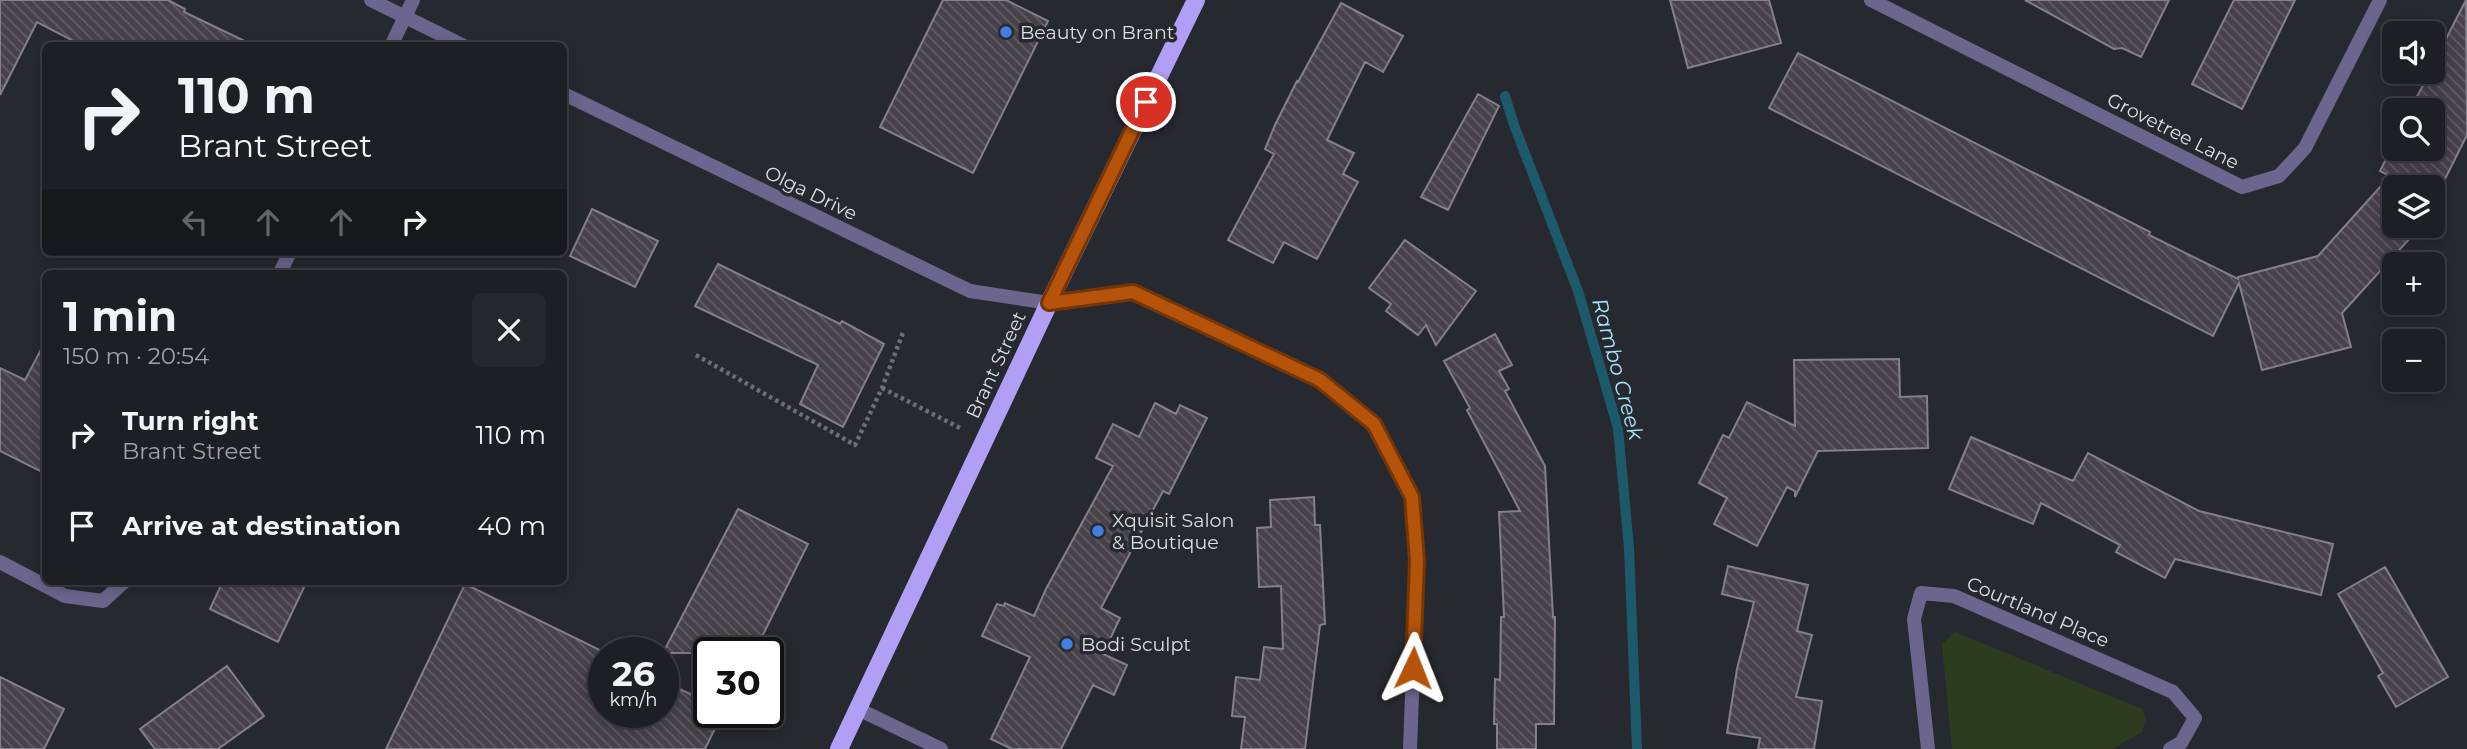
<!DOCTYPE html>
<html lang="en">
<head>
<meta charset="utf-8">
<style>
	:root { --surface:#1d1f24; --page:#25272c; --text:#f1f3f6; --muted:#a0a2a6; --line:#3b3d41 }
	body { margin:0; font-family:Montserrat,sans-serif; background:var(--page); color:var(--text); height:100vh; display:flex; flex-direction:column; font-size:26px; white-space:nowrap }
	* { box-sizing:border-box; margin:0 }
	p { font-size:23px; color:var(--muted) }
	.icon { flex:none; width:38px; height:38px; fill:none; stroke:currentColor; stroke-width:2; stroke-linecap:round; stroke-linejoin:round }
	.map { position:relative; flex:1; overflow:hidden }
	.drawer { position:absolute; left:42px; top:270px; width:525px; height:315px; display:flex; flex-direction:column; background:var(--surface); border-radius:10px; box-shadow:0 4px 18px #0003,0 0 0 2px var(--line) }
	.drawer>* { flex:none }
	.banner { position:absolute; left:42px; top:42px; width:525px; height:214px; border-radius:10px; box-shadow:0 4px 18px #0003,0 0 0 2px var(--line); background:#1d1f24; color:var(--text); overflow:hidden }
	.buttons { position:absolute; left:2382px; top:21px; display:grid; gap:14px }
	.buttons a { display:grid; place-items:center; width:63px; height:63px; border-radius:10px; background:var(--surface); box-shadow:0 4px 18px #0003,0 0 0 2px var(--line); font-size:35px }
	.speed { position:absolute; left:588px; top:637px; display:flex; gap:14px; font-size:35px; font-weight:700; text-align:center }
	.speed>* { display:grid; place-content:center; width:91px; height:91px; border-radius:50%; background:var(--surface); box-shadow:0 4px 18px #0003,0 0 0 2px var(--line); line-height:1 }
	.speed small { font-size:18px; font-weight:400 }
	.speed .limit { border:4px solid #111; border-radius:10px; background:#fff; color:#111 }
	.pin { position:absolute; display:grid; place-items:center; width:60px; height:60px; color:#fff; margin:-30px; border:4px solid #fff; border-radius:50%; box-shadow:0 2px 7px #0007 }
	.me { position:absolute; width:77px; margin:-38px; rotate:2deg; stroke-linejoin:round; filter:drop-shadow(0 0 5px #0008) }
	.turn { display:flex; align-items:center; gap:24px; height:147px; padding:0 21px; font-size:32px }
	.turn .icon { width:91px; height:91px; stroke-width:2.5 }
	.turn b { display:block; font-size:49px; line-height:60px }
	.lanes { display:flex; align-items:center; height:66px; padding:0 21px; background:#0003; justify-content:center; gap:35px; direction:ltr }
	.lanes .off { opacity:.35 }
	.round { display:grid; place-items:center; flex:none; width:74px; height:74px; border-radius:10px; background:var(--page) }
	.overview { display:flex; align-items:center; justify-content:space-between; height:119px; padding:0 21px }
	h1 { font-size:42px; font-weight:700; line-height:52px }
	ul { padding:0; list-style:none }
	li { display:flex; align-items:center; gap:21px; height:91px; padding:0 21px }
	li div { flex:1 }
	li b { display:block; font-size:26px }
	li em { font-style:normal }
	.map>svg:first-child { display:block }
	.grass { fill:#2d3c1e }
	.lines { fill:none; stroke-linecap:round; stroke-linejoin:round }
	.stream { stroke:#1c5a6a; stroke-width:10 }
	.building { fill:url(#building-back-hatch); stroke:#857f87; stroke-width:2 }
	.path { stroke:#6d6f75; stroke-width:4.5; stroke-dasharray:3.5 3.5; stroke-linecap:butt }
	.service { stroke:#6c658e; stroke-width:14 }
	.minor { stroke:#6c658e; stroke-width:14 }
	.primary { stroke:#b09ff4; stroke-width:18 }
	.route-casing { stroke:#753606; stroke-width:18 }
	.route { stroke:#b45309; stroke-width:12 }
	.shop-dot { fill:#3f7fe0; stroke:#272930; stroke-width:2.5 }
	.labels { text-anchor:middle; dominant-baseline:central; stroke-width:7; stroke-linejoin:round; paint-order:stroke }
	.poi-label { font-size:19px; fill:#dddee3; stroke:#272930; text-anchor:start }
	.street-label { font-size:19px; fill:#dddee3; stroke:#272930 }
	.water-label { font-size:21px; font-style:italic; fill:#a7e5f8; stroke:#272930 }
</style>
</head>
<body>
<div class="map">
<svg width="2467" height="749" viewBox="0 0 2467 749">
	<defs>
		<pattern id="building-back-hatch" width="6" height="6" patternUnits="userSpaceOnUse" patternTransform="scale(1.75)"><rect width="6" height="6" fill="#474249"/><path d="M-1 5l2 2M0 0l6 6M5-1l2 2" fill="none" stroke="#615d63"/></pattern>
	</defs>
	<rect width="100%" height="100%" fill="#272930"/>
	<path class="grass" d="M 1955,632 L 2142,709 L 2146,718 L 2142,732 L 2112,749 L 1952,749 L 1942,644 Z"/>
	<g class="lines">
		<path class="stream" d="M 1505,96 L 1514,125 L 1578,291 L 1618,428 L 1629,548 L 1637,749"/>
	</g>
	<path class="building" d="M 0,0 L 168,0 L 185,9 L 184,12 L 255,46 L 83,46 L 37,22 L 0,95 Z
		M 943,0 L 1006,0 L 1048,21 L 973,173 L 880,127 Z
		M 1670,0 L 1769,0 L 1781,43 L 1688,68 Z
		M 2025,0 L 2169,0 L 2141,57 L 2122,48 L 2114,49 Z
		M 2234,0 L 2295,0 L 2242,109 L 2192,84 Z
		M 2466,0 L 2467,135 L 2432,205 L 2432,187 L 2394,187 L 2394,226 L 2421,226 L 2342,313 L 2351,347 L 2262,370 L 2239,283 L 2213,336 L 1769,108 L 1798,53 L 2150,232 L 2149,235 L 2238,279 L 2238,277 L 2318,256 L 2390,176 L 2380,171 L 2394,143 L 2394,149 L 2432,149 L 2432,110 L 2410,110 L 2430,72 L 2432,72 L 2432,66 Z
		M 1341,3 L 1403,36 L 1383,72 L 1365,62 L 1327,140 L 1354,153 L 1343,174 L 1358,182 L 1317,259 L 1284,242 L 1273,263 L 1228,240 L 1274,154 L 1265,149 L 1275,125 L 1297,81 L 1298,82 Z
		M 1478,94 L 1499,106 L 1448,210 L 1421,197 Z
		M 592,209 L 658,241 L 635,287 L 570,256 Z
		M 1405,240 L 1476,291 L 1436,345 L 1426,325 L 1418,335 L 1386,311 L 1391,304 L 1369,288 Z
		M 718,264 L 840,324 L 842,321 L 884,344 L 843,427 L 800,404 L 818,365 L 695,306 Z
		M 1495,334 L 1512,365 L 1499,371 L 1509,389 L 1505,391 L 1545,466 L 1553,617 L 1555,617 L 1554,724 L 1536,724 L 1536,749 L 1497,749 L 1497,724 L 1494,724 L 1495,679 L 1500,680 L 1501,617 L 1504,617 L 1499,512 L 1520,511 L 1467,410 L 1470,408 L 1444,361 Z
		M 46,340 L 46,474 L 0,451 L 0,368 L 25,380 Z
		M 1899,359 L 1900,397 L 1927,396 L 1928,448 L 1818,451 L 1795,497 L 1795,491 L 1787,487 L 1757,546 L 1714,524 L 1727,498 L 1699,483 L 1723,435 L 1729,438 L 1747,402 L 1795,426 L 1794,360 Z
		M 1155,403 L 1176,414 L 1180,405 L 1207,418 L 1169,494 L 1163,491 L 1101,608 L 1120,618 L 1103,654 L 1127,665 L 1114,695 L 1093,685 L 1061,749 L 1012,749 L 991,739 L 1030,657 L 982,636 L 997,604 L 1004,606 L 1005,603 L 1034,616 L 1046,589 L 1113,466 L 1096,458 L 1113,424 L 1139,437 Z
		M 1971,437 L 2073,481 L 2088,453 L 2199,511 L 2333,544 L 2321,595 L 2175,559 L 2165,578 L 2116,552 L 2120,545 L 2041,503 L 2033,524 L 1949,489 Z
		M 1314,497 L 1315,525 L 1320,525 L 1325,624 L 1320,625 L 1305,749 L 1241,749 L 1245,717 L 1232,716 L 1236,677 L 1260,680 L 1264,647 L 1283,649 L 1281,586 L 1259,587 L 1257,528 L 1271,527 L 1270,500 Z
		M 738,509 L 808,544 L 754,653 L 663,653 Z
		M 1728,566 L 1808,585 L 1797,631 L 1812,635 L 1796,697 L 1822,701 L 1814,749 L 1758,749 L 1760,738 L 1727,733 L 1737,669 L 1754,602 L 1722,594 Z
		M 2385,567 L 2448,677 L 2396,707 L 2378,676 L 2383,673 L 2338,594 Z
		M 223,581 L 307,581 L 278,642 L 210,609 Z
		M 465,584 L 604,652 L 604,712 L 663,712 L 663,681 L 709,703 L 709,712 L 723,712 L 705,749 L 386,749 Z
		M 227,666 L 264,716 L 218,749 L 155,749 L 140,729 Z
		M 0,677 L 64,709 L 44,749 L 0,749 Z"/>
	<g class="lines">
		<path class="path" d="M 696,355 L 855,445 L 882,388 L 904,330
			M 882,388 L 962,429"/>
		<path class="service" d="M 1871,0 L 2242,187 L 2279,176 L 2305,148 L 2380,0
			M 858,709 L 941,749"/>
		<path class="minor" d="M 371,0 L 464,46
			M 391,46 L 413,0
			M 564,94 L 970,291 L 1049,303 L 1133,292 L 1320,380 L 1374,424 L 1412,497 L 1417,560 L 1410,749
			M 280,273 L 290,252
			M 0,562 L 65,596 L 103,601 L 125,581
			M 1928,749 L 1914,619 L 1921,593 L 1954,596 L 2173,692 L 2195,718 L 2181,743 L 2170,749"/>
		<path class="primary" d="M 839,749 L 1049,303 L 1196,0"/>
	</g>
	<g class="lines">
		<defs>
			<path id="route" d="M 1146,102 L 1049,303 L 1133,292 L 1320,380 L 1374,424 L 1412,497 L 1417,560 L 1413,668"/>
		</defs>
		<use href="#route" class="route-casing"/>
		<use href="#route" class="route"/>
	</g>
	<g class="shop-dot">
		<circle cx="1006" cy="32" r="7"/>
		<circle cx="1098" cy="531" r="7"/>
		<circle cx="1067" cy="644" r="7"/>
	</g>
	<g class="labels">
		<g class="poi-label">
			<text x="1020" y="32">Beauty on Brant</text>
			<text x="1112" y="520">Xquisit Salon<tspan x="1112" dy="22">&amp; Boutique</tspan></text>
			<text x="1081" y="644">Bodi Sculpt</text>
		</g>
		<g class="street-label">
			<text transform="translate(2173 131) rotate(27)">Grovetree Lane</text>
			<text transform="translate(811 193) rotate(26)">Olga Drive</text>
			<text transform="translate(996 365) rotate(-65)">Brant Street</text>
			<text transform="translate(2038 612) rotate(23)">Courtland Place</text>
		</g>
		<g class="water-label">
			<text transform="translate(1618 369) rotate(75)">Rambo Creek</text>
		</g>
	</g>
</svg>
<div class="buttons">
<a><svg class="icon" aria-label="sound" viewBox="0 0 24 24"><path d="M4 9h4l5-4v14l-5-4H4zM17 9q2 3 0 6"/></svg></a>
<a><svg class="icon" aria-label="search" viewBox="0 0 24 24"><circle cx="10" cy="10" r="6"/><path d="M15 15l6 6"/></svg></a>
<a><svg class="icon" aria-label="layers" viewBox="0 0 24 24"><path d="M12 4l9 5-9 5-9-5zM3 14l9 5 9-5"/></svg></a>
<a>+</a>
<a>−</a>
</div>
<div class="speed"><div>26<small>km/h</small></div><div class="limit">30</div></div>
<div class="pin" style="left:1146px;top:102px;background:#d93025"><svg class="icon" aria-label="arrive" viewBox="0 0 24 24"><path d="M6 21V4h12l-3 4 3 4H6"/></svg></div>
<svg class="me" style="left:1413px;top:668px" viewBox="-20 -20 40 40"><path d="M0-17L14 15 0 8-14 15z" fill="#b45309" stroke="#fff" stroke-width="4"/></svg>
<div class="banner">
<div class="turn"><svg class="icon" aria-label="right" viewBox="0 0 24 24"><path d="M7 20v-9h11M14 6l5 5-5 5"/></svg><div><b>110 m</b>Brant Street</div></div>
<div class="lanes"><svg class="icon off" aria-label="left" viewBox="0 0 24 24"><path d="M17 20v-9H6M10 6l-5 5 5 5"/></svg><svg class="icon off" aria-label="ahead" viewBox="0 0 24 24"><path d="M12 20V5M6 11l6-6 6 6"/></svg><svg class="icon off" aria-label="ahead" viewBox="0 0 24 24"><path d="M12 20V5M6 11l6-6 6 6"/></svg><svg class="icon" aria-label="right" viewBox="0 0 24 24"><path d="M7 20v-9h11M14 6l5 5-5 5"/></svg></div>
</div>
<section class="drawer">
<div class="overview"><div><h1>1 min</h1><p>150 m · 20:54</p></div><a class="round"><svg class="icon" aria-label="close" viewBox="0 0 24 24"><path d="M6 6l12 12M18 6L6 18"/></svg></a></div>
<ul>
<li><svg class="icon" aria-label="right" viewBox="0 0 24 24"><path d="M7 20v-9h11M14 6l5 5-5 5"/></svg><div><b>Turn right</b><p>Brant Street</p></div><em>110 m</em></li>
<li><svg class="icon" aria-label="arrive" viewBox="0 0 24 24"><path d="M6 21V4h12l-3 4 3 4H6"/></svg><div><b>Arrive at destination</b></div><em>40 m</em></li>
</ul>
</section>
</div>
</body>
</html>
